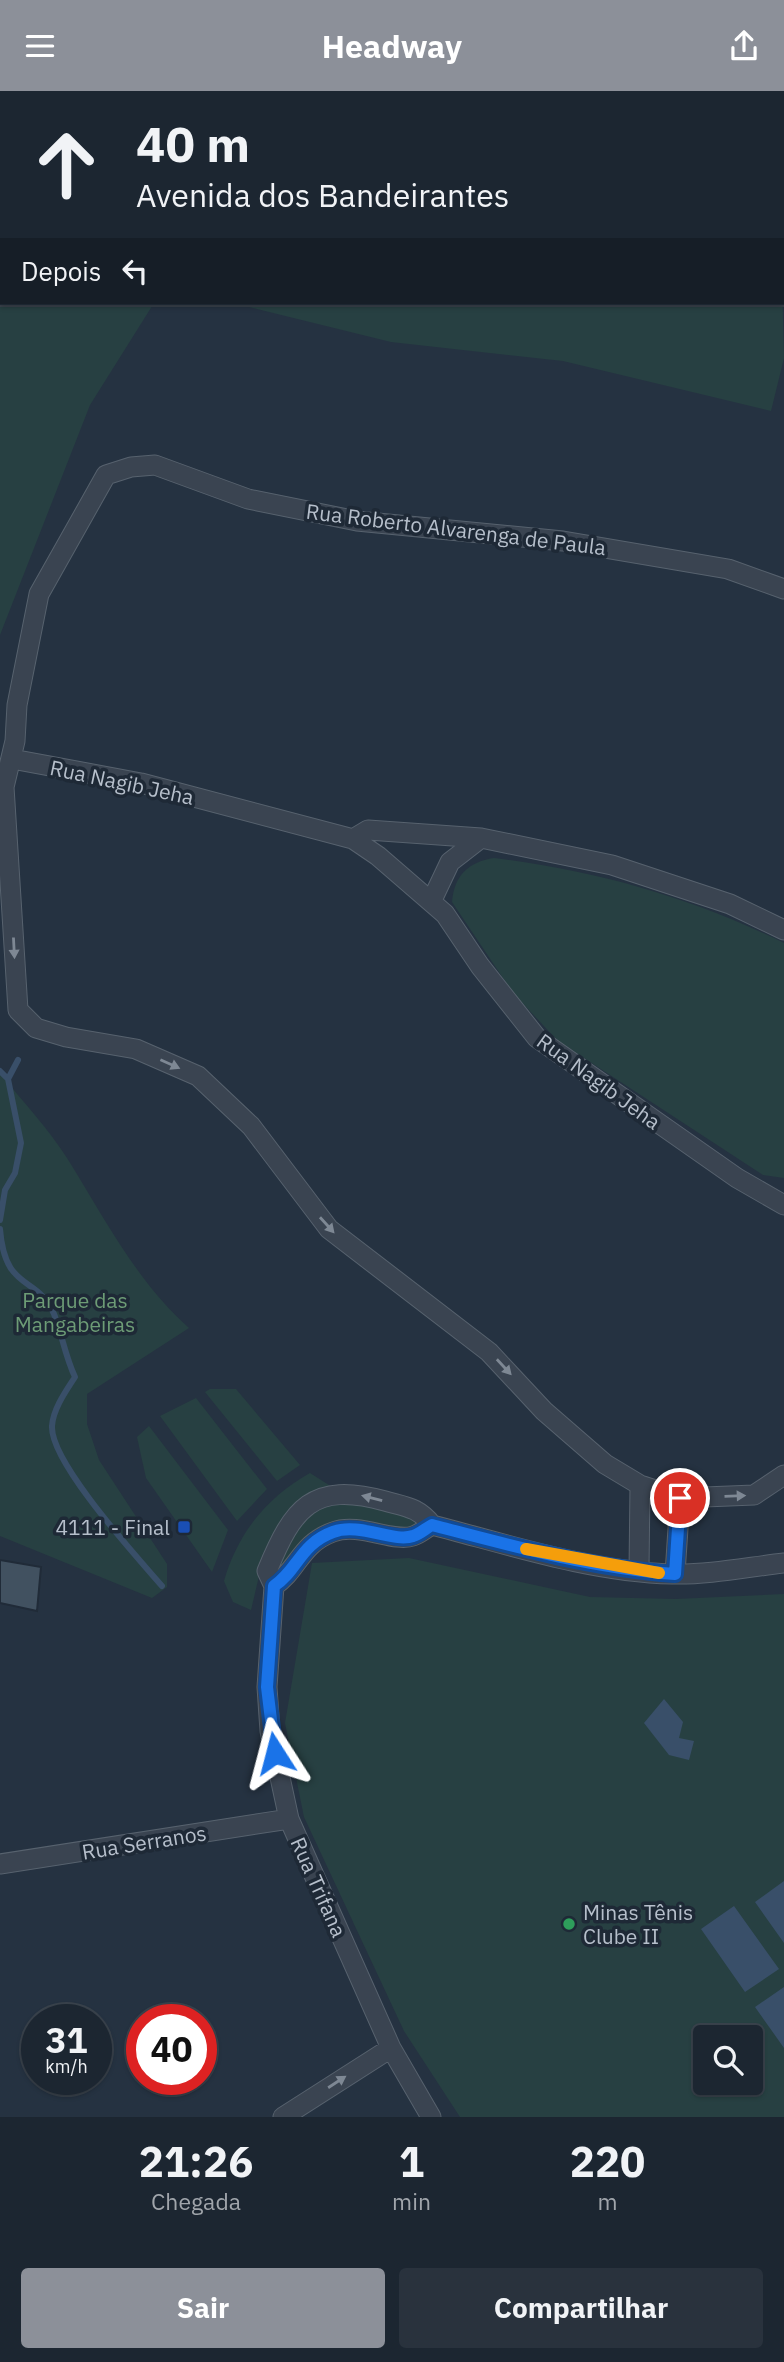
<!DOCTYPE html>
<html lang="pt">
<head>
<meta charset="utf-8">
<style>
	:root { --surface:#1c2631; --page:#29323d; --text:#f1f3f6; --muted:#a0a5ab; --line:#3a434d; --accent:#8c9099 }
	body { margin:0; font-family:"IBM Plex Sans",sans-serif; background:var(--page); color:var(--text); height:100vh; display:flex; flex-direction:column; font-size:26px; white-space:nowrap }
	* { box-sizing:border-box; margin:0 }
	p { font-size:23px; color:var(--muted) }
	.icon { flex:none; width:38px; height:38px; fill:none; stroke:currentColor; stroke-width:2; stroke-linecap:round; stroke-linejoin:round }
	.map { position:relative; height:2026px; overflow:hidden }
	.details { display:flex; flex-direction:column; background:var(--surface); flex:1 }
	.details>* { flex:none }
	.hud { position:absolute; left:0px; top:0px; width:784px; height:214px; box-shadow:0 2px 5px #0004,0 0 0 2px var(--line); background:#1c2631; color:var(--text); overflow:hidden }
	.controls { position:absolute; left:693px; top:1934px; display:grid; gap:14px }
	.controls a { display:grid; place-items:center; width:70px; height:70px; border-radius:7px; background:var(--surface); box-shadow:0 2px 5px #0004,0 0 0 2px var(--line); font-size:35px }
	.speed { position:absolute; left:21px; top:1913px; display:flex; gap:14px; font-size:35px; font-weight:700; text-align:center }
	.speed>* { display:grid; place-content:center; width:91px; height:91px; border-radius:50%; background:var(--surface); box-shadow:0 2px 5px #0004,0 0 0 2px var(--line); line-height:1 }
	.speed small { font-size:18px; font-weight:400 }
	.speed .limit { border:10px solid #d22; background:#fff; color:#111 }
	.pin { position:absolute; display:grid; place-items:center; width:60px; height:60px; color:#fff; margin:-30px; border:4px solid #fff; border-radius:50%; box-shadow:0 2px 7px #0007 }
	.me { position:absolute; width:77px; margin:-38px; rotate:351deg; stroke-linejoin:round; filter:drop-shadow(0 0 5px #0008) }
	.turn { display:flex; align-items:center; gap:24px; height:147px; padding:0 21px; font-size:32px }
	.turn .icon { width:91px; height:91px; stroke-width:2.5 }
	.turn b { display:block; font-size:49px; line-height:60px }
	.then { display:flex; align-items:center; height:66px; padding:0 21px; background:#0003; gap:14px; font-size:26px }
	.eta { display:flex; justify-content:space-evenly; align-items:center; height:119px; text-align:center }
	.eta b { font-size:42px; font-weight:700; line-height:49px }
	.action { display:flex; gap:14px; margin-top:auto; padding:14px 21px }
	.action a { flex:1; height:80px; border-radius:7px; background:var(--accent); color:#fff; font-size:28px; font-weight:700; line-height:80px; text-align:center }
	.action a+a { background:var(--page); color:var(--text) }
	header { display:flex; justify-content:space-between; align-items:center; height:91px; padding:0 21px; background:var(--accent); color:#fff; font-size:32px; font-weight:700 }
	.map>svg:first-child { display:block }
	.green { fill:#274042; fill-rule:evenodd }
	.water { fill:#394f69 }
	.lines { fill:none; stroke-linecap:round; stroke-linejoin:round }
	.stream { stroke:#394f69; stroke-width:6 }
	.building { fill:#415160; stroke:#202b38; stroke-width:2 }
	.minor-casing { stroke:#57626e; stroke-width:21 }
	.minor { stroke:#3a4451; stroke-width:19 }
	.oneway { fill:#7e8894 }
	.route-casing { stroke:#114b97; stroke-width:18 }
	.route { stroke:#1a73e8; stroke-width:12 }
	.slow { stroke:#f59e0b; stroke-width:12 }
	.transit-dot { fill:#1a4fb4; stroke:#1e2936; stroke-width:2.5 }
	.leisure-dot { fill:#2e9e5b; stroke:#1e2936; stroke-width:2.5 }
	.labels { text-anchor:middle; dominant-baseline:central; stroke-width:7; stroke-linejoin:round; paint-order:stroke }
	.street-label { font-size:21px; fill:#b6bfcb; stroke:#1e2936 }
	.park-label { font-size:21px; fill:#6d9c76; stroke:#1e2936 }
	.poi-label { font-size:21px; fill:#b6bfcb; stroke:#1e2936; text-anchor:end }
</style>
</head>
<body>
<header><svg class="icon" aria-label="menu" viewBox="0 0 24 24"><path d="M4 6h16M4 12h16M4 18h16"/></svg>Headway<svg class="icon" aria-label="share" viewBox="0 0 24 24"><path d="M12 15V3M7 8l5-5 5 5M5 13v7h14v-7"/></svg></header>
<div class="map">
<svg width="784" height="2026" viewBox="0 0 784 2026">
	<rect width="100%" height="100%" fill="#253241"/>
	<path class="green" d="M 0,0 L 761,0 L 2,2 L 2,212 L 154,212 L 90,314 L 0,544 Z
		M 782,189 L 784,267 L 771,320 L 563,270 L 391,251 L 233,212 L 782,212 Z
		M 494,767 C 597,780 690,806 784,852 L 784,1087 L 763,1084 L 558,950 L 513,902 L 452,811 C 454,785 468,771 494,767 Z
		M 0,982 C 22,1010 48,1037 67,1067 C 104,1126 136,1190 189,1237 L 87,1303 L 87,1333 L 99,1369 L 167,1473 L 167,1496 L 152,1507 L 0,1445 Z
		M 210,1298 L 236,1298 L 300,1374 L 277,1390 L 205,1301 Z
		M 196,1307 L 267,1398 L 237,1430 L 160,1325 Z
		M 149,1335 L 228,1439 L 212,1481 L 146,1387 L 137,1346 Z
		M 310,1382 L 332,1396 L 260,1481 L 251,1519 L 233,1511 L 224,1490 C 238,1442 266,1407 310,1382 Z
		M 339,1409 L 418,1426 L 423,1432 L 410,1440 L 349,1431 L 281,1483 L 273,1480 L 306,1423 Z
		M 409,1467 L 590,1506 L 676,1508 L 784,1503 L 784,2026 L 460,2026 L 404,1940 L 304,1726 L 285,1632 L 312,1472 ZM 705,1946 L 751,1946 L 751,1992 L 705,1992 Z"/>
	<path class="water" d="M 664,1608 L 683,1631 L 679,1647 L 694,1650 L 689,1669 L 669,1664 L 644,1632 Z
		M 784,1790 L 784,1852 L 755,1811 Z
		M 734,1815 L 779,1878 L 745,1901 L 701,1838 Z
		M 784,1896 L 784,1957 L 755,1916 Z"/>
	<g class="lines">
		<path class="stream" d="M 0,980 L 8,988 L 21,1052 L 15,1082 L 5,1099 L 0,1129
			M 8,988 L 18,969
			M 0,1138 C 5,1202 37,1183 54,1223 C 62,1243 65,1265 75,1286 C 66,1300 53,1318 52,1335 C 50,1371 137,1466 162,1495"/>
	</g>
	<path class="building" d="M 0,1469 L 41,1476 L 37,1520 L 0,1512 Z"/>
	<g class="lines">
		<defs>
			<path id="minor" d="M 784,498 L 728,478 L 563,450 L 357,430 L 248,408 L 155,374 L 131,376 L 106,384 L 39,503 L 17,614 L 15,650 L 4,696 L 18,919 L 36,937 L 66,946 L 136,958 L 198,985 L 251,1035 L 329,1138 L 489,1261 L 544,1320 L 605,1373 L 640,1394 L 680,1407 L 754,1404 L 784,1384
				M 12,668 L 141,692 L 353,748 L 368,739 L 481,747 L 612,774 L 730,813 L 784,839
				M 353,748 L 378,765 L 445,823 L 480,875 L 537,947 L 737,1087 L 784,1114
				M 432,809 L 450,771 L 481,747
				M 639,1480 L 640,1394
				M 675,1483 L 680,1407
				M 274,1495 C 298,1479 300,1453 333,1441 C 359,1431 394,1452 413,1445 C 420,1443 426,1437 432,1434
				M 0,1773 L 289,1728
				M 283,2026 L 391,1957
				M 431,2026 L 391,1957 L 289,1728 L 270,1640 L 267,1596 L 274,1495 L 267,1480 C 293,1417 312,1390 385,1410 C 406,1416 418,1416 432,1434 C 510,1454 591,1481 672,1483 C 709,1484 748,1476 784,1472"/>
		</defs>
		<use href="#minor" class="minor-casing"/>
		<use href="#minor" class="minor"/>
	</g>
	<defs><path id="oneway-solid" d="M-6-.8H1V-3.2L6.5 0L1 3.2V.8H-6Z" transform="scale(1.75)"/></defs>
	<g class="oneway">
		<use href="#oneway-solid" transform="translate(14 857) rotate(87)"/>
		<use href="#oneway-solid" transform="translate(170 973) rotate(24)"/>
		<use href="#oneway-solid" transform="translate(327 1134) rotate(48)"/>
		<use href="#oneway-solid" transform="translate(504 1276) rotate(47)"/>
		<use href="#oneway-solid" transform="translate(735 1405) rotate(-2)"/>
		<use href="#oneway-solid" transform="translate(372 1407) rotate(-166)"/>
		<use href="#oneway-solid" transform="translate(337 1991) rotate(-33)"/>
	</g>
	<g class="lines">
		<defs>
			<path id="route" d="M 275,1662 L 267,1596 L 274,1495 C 298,1479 300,1453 333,1441 C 359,1431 394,1452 413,1445 C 420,1443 426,1437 432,1434 C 512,1455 592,1477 675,1483 L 680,1407"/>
		</defs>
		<use href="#route" class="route-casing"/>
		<use href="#route" class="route"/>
		<path class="slow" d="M 526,1458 L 659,1482"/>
	</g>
	<rect class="transit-dot" x="177" y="1429" width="14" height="14" rx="3.5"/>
	<circle class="leisure-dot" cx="569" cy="1833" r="7"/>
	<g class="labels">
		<g class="street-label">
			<text transform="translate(456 438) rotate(7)">Rua Roberto Alvarenga de Paula</text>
			<text transform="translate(122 691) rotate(12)">Rua Nagib Jeha</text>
			<text transform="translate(599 990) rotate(36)">Rua Nagib Jeha</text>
			<text transform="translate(144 1751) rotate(-9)">Rua Serranos</text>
			<text transform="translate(319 1796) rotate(66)">Rua Trifana</text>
		</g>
		<g class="park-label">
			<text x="75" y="1209">Parque das<tspan x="75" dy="24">Mangabeiras</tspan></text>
		</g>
		<g class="poi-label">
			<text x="170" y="1436">4111 - Final</text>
			<text x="583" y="1821" text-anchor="start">Minas Tênis<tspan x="583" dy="24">Clube II</tspan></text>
		</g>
	</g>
</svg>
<div class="controls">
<a><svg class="icon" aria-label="search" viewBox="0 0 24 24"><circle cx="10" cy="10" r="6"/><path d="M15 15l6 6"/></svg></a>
</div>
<div class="speed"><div>31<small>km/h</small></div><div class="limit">40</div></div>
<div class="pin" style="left:680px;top:1407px;background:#d93025"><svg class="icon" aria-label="arrive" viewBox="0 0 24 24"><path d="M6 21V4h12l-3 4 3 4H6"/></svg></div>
<svg class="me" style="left:275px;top:1662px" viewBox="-20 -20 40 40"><path d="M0-17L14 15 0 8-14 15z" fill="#1a73e8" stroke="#fff" stroke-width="4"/></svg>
<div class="hud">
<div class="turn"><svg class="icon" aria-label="ahead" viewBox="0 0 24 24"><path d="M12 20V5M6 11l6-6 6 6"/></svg><div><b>40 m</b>Avenida dos Bandeirantes</div></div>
<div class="then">Depois<svg class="icon" aria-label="left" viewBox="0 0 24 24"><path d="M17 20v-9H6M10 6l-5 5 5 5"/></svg></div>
</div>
</div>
<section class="details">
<div class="eta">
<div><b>21:26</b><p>Chegada</p></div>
<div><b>1</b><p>min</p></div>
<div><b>220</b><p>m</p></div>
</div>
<div class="action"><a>Sair</a><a>Compartilhar</a></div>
</section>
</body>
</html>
